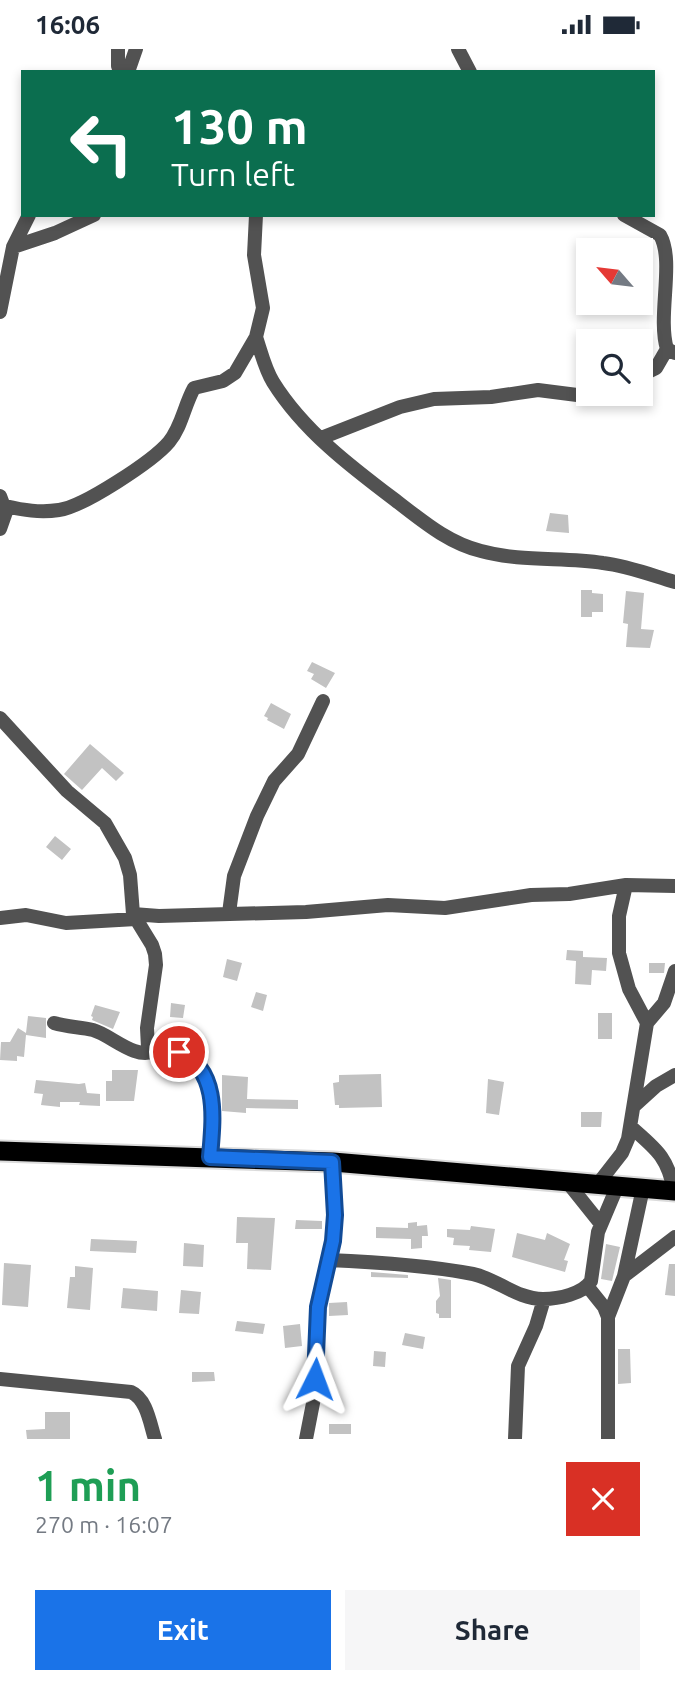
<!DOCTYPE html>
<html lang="en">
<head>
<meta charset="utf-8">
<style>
	:root { --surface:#fff; --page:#f6f6f7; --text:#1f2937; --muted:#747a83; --accent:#1a73e8 }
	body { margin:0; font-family:Ubuntu,sans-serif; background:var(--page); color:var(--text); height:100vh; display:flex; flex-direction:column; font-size:26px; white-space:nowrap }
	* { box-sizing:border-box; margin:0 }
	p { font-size:23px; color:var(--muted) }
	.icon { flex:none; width:38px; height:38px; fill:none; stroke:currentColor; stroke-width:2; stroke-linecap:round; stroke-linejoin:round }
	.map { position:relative; height:1390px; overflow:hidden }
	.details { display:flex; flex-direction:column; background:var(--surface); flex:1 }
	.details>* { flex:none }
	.banner { position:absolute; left:21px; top:21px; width:634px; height:147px; border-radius:0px; box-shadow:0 4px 10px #0003; background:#0b6e4f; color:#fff; overflow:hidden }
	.needle { width:46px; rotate:298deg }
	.controls { position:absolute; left:576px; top:189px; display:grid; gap:14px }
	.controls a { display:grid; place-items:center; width:77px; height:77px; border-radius:0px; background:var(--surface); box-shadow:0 4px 10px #0003; font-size:35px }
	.pin { position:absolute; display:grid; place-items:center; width:60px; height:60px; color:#fff; margin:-30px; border:4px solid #fff; border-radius:50%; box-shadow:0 2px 7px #0007 }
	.me { position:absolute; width:77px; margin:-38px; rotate:3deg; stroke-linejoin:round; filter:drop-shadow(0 0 5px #0008) }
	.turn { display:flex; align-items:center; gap:24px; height:147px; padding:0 35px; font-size:32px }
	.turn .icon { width:91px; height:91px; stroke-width:2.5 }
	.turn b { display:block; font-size:49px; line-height:60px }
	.round { display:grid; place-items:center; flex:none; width:74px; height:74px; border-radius:0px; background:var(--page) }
	.headline { display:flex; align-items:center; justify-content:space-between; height:119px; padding:0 35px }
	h1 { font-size:42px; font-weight:700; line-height:52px; color:#1e9e55 }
	.button { display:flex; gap:14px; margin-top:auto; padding:14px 35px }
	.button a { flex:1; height:80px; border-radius:0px; background:var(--accent); color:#fff; font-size:28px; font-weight:700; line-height:80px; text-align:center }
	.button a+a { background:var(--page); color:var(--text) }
	.status { display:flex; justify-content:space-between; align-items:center; height:49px; padding:0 35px; background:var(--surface); direction:ltr }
	.status svg { height:19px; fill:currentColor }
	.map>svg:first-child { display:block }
	.building { fill:#c2c2c2 }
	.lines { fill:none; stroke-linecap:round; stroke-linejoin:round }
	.highway-casing { stroke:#dbdbdb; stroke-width:23 }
	.minor { stroke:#525252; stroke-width:14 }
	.highway { stroke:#000; stroke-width:19 }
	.route-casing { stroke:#114b97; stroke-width:18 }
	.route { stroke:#1a73e8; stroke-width:12 }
</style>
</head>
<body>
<div class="status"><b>16:06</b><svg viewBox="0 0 49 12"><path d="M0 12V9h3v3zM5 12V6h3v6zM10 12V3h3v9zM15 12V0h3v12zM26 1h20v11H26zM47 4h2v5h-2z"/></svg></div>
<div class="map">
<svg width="675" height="1390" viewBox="0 0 675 1390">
	<rect width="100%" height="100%" fill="#fff"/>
	<path class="building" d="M 550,464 L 568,466 L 569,484 L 546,482 Z
		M 581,541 L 592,541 L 592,544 L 603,545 L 603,563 L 592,563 L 592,568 L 581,568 Z
		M 626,542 L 644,544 L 641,580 L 654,581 L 650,599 L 626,598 L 628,575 L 623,574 Z
		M 312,613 L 335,624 L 326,639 L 311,630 L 314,625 L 307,622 Z
		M 271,654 L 291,665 L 284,680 L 267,671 L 268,669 L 264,667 Z
		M 90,695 L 124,724 L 116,732 L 102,719 L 82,741 L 64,725 Z
		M 55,787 L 71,800 L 62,811 L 46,798 Z
		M 567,901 L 583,902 L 583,908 L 607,909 L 606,922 L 592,921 L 591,936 L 575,935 L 576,912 L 566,911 Z
		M 227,910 L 242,914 L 237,932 L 223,928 Z
		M 649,914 L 665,914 L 664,924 L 649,924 Z
		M 256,943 L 267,946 L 263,962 L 251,958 Z
		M 171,954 L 185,956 L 183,969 L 170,968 Z
		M 95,956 L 120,963 L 113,980 L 92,971 L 93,968 L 91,967 Z
		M 598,964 L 612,964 L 612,990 L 598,990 Z
		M 28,967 L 46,969 L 46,989 L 26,986 L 24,1008 L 17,1007 L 17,1012 L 0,1011 L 1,993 L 10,993 L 18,979 L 26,984 Z
		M 112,1021 L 138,1021 L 134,1052 L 106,1052 L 106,1032 L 112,1032 Z
		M 381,1025 L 382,1058 L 339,1059 L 339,1056 L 335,1056 L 333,1034 L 339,1033 L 339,1026 Z
		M 222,1026 L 248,1028 L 247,1050 L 298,1051 L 298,1060 L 246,1059 L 246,1064 L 222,1062 Z
		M 488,1030 L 504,1033 L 499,1066 L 486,1064 Z
		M 36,1031 L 79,1035 L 85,1034 L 87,1044 L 100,1045 L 100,1057 L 79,1056 L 80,1053 L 60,1053 L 60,1058 L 41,1056 L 43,1045 L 34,1044 Z
		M 581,1063 L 602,1063 L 601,1078 L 581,1078 Z
		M 237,1168 L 275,1169 L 271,1221 L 247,1220 L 248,1194 L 236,1194 Z
		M 296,1171 L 322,1172 L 322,1180 L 295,1180 Z
		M 417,1173 L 417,1177 L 427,1176 L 428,1187 L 422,1187 L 422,1199 L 411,1200 L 411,1190 L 376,1189 L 376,1178 L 408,1179 L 408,1174 Z
		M 471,1177 L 495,1180 L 491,1203 L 469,1201 L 470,1197 L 453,1196 L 454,1189 L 447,1188 L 447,1180 L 470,1181 Z
		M 517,1184 L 545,1191 L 547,1184 L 570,1195 L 564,1211 L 568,1212 L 565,1223 L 512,1208 Z
		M 91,1190 L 137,1192 L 136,1204 L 90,1202 Z
		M 184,1194 L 204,1196 L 203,1218 L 183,1217 Z
		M 606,1195 L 620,1198 L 612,1232 L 601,1230 Z
		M 4,1214 L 31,1216 L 28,1258 L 2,1256 Z
		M 669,1215 L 675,1215 L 675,1247 L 665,1246 Z
		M 75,1217 L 93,1219 L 90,1261 L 67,1259 L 70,1228 L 75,1228 Z
		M 371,1223 L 408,1226 L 408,1229 L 371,1228 Z
		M 438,1229 L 451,1231 L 451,1269 L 439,1269 L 439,1265 L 436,1264 L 436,1252 L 440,1247 Z
		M 123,1239 L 158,1242 L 157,1262 L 121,1259 Z
		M 181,1241 L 201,1243 L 199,1265 L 179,1264 Z
		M 347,1253 L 348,1266 L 329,1267 L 329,1254 Z
		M 237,1272 L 265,1275 L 263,1285 L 235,1282 Z
		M 300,1275 L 302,1297 L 285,1299 L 283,1277 Z
		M 405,1284 L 425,1288 L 423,1300 L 402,1296 Z
		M 618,1300 L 630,1300 L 631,1334 L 618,1335 Z
		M 374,1302 L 386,1303 L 385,1318 L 373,1317 Z
		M 192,1323 L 214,1323 L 215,1332 L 192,1333 Z
		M 45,1363 L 70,1363 L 70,1390 L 27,1390 L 26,1381 L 45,1380 Z
		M 329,1375 L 351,1375 L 351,1385 L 329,1385 Z"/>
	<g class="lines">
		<defs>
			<path id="highway" d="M 0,1102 L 333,1113 L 675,1142"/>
		</defs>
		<use href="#highway" class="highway-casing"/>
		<path class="minor" d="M 118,0 L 118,17 L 121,23
			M 458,0 L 470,23
			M 128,23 L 136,0
			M 624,166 L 660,186 C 675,212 657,267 667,300 L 675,304
			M 13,198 L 55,184 L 94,166
			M 0,263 L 13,198 L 29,166
			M 256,288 C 261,303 265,320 273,333 C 304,383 354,420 399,454 C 425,474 449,494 481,502 C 521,513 563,508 603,514 C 628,517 651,526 675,533
			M 640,327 L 656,319 L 667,300
			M 321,389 L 400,358 L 434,350 L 491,348 L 538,341 L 585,347 L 595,345
			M 0,447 L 6,463 L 0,480
			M 5,457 C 23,461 40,464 59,461 C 83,458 153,412 169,393 C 182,377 184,357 194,339 L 223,332 L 235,324 L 256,288 L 263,259 L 254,206 L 256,166
			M 0,669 L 67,742 L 105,774 L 125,809 L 130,826 L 133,865 L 152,896 L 155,905 L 156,916 L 147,979 L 148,999 C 158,1004 170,999 180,1003 C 221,1018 213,1075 210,1109
			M 229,864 L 234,827 L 257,767 L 274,732 L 298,705 L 323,652
			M 133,865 L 159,867 L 306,863 L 388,856 L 445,859 L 531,846 L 569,845 L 626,836 L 675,837
			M 0,869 L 26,866 L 66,874 L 136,870
			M 54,974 C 67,978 80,978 93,981 C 111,986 135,1011 154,1002
			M 647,974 L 664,954 L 675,922
			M 634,1057 L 656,1037 L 675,1026
			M 631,1078 C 656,1100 668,1108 674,1142
			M 568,1134 L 600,1174
			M 597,1136 L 622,1104 L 628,1090 L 647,974 L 629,940 L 619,904 L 619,867 L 626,836
			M 328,1211 C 376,1213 426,1216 473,1225 C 497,1230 517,1250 543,1250 C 558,1250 583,1245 591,1232 L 598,1183 L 617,1138
			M 624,1227 L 675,1188
			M 588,1238 L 604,1258 L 608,1268 L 608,1390
			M 608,1268 L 624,1227 L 643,1139
			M 0,1330 L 131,1343 C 147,1350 150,1375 155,1390
			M 306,1390 L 314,1349 L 318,1258 L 333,1192 L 335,1166 L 333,1113
			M 515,1390 L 518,1317 L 536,1277 L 544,1250"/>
		<use href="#highway" class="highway"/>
	</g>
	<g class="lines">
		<defs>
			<path id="route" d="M 179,1003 C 220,1021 213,1071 210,1108 L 332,1113 L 335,1166 L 333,1192 L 318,1258 L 315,1330"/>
		</defs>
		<use href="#route" class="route-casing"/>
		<use href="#route" class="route"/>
	</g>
</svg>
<div class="controls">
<a><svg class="needle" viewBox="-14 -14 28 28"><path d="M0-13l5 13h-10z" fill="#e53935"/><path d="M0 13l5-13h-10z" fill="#747a83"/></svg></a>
<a><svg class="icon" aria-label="search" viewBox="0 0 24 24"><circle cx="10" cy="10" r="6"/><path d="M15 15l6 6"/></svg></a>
</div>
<div class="pin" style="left:179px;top:1003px;background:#d93025"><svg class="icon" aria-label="arrive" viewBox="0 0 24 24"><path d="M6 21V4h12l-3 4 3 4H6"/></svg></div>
<svg class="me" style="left:315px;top:1330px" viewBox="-20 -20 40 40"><path d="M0-17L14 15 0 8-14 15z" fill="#1a73e8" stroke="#fff" stroke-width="4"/></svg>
<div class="banner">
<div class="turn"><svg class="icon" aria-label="left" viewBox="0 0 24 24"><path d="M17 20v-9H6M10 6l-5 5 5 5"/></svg><div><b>130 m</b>Turn left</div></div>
</div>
</div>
<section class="details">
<div class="headline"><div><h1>1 min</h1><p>270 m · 16:07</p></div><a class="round" style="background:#d93025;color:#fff"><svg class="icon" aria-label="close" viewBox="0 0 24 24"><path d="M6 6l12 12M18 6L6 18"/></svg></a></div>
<div class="button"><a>Exit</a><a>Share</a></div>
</section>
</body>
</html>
